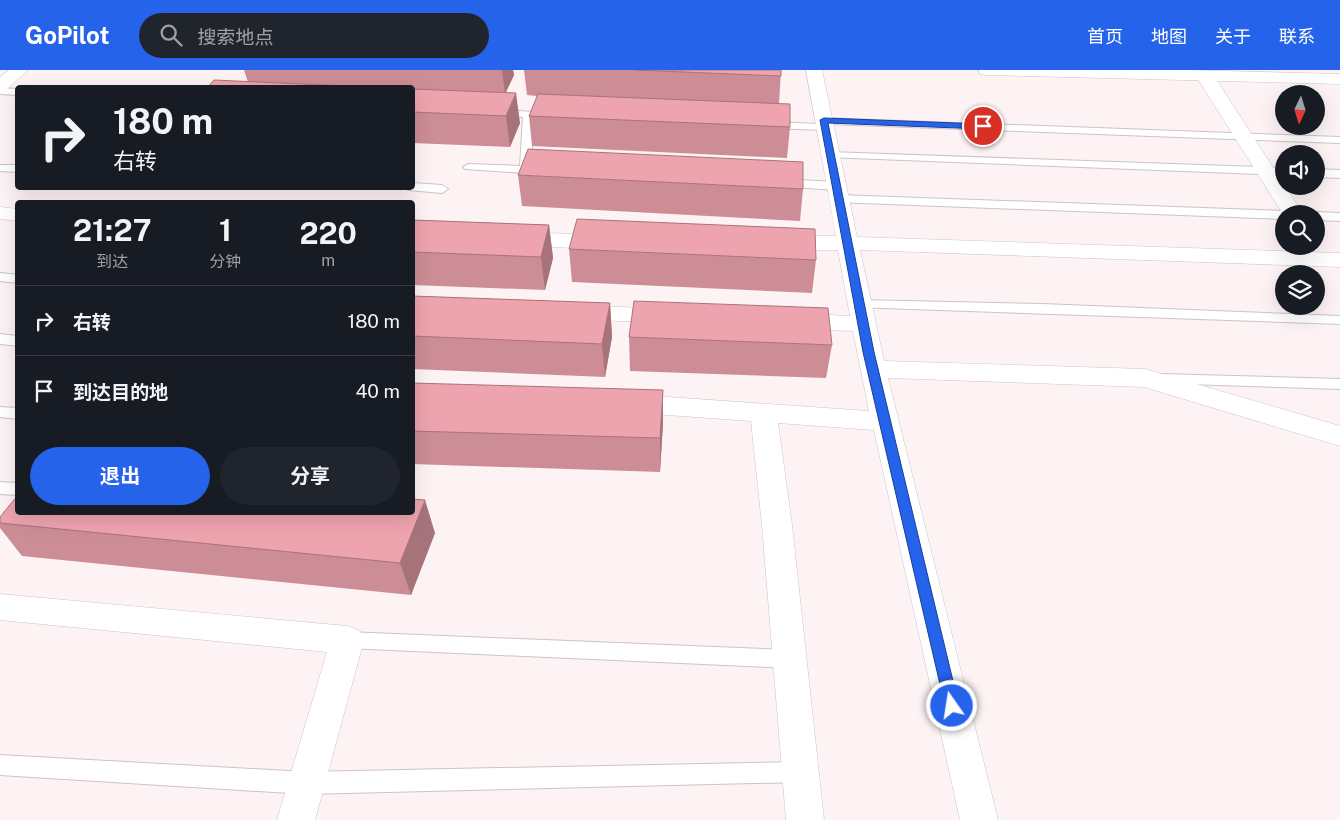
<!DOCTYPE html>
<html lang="zh">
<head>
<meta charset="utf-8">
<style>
	:root { --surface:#171b24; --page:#20242c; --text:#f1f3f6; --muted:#9ea1a6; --line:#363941; --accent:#2563eb }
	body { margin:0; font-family:"Public Sans","Noto Sans SC",sans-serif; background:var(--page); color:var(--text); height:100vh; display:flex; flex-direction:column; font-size:19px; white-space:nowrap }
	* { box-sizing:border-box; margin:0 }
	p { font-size:16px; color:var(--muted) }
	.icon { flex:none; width:28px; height:28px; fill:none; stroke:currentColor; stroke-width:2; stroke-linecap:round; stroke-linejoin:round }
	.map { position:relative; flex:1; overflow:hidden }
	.panel { position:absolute; left:15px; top:130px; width:400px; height:315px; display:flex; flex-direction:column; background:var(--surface); border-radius:5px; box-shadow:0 5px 20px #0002 }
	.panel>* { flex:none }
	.hud { position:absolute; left:15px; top:15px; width:400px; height:105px; border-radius:5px; box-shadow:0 5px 20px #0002; background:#171b24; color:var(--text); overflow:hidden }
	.needle { width:32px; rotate:184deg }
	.buttons { position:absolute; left:1275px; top:15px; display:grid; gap:10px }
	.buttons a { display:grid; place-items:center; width:50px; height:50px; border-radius:50%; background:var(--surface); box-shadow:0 5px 20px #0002; font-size:25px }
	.pin { position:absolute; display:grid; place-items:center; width:42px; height:42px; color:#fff; margin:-21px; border:2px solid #fff; border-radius:50%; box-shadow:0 1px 5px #0007 }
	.me { position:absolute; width:55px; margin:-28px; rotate:347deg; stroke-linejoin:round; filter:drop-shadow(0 0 4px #0008) }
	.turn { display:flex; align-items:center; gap:18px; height:105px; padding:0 15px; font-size:22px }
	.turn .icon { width:65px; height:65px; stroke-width:2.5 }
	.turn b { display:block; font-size:35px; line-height:42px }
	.eta { display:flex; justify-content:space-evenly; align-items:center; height:85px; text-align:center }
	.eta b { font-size:30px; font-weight:700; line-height:35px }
	.button { display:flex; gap:10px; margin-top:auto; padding:10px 15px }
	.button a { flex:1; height:58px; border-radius:30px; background:var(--accent); color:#fff; font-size:20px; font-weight:700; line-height:58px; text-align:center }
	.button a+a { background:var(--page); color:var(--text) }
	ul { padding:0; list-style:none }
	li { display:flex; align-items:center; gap:15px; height:70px; padding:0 15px; border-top:1px solid var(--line) }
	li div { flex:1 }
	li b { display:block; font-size:19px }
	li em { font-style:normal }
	header { display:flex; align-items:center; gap:30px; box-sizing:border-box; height:70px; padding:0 25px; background:var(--accent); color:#fff }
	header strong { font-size:24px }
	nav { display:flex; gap:28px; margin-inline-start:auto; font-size:18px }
	.search { width:350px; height:45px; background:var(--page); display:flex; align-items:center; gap:12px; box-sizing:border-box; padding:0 18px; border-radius:28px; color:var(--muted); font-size:19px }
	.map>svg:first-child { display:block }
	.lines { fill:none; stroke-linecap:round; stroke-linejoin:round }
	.service-casing { stroke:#cec3c4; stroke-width:2 }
	.minor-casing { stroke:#cec3c4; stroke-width:1 }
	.tertiary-casing { stroke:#cec3c4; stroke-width:1 }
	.service { fill:#fff; fill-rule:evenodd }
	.minor { fill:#fff; fill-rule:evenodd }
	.tertiary { fill:#fff; fill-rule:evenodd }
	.wall { fill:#cd8d96 }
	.shaded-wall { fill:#a7737a }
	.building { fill:#eea4ae; stroke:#a7737a }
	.route { fill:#2563eb; stroke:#184099 }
</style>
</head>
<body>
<header>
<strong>GoPilot</strong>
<div class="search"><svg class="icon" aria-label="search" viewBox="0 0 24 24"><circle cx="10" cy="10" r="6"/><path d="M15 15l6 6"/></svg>搜索地点</div>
<nav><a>首页</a><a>地图</a><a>关于</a><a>联系</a></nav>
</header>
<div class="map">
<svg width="1340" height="750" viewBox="0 0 1340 750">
	<rect width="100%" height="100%" fill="#fef3f4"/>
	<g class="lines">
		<defs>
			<path id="service" d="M 0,18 L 18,19 L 18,25 L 0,24 Z
				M 497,40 L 554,43 L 555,45 L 554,47 L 534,48 L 531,96 L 546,98 L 548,100 L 546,102 L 525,103 L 465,99 L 463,97 L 469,94 L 520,96 L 523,47 L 493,45 L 492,43 Z
				M 823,48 L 1340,67 L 1340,73 L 828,54 L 830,57 L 825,60 L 770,58 L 765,55 L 770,52 L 820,54 L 818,51 Z
				M 830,82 L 1284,98 L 1284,105 L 826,87 L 824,85 Z
				M 0,95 L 18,95 L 18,102 L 0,101 Z
				M 1316,99 L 1340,100 L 1340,108 L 1316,107 Z
				M 781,109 L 836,112 L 842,116 L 836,120 L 777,116 L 775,113 L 777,110 Z
				M 412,113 L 442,115 L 448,119 L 442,123 L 408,120 L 406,118 L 412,118 Z
				M 839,125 L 1284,141 L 1289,144 L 1284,144 L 1284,149 L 835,132 L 833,129 Z
				M 1316,142 L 1340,143 L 1340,151 L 1316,150 L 1316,144 L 1311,144 Z
				M 0,203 L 18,205 L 18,213 L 0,211 Z
				M 859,230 L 1042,234 L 1340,246 L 1340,254 L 854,237 L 852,234 L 854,231 Z
				M 0,264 L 18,266 L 18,276 L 0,274 Z
				M 1160,304 L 1340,309 L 1340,319 L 1155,313 L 1152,309 L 1155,305 Z
				M 0,337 L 18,338 L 18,349 L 0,347 Z
				M 0,412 L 18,413 L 18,425 L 0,424 Z
				M 347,562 L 789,580 L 796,583 L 799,589 L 796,595 L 789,598 L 347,578 L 340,576 L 337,570 L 340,564 Z
				M 0,685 L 306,702 L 800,692 L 808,695 L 811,702 L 808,709 L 800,712 L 306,724 L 0,705 Z"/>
			<path id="minor" d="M 9,0 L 28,0 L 6,20 L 0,21 L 0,7 Z
				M 806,0 L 822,0 L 857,167 L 1340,183 L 1340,197 L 860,180 L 884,291 L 1145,299 L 1340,356 L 1340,376 L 1144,317 L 888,308 L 998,750 L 960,750 L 874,360 L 778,353 L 792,455 L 824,750 L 786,750 L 762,455 L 751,351 L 625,342 L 616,339 L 612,333 L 616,327 L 625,324 L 869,341 L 853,261 L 792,259 L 784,256 L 780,251 L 784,246 L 792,243 L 850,246 L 838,180 L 777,180 L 769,178 L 766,173 L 769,168 L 777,166 L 836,166 Z
				M 1205,1 L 1211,2 L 1214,6 L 1303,144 L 1284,144 L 1284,146 L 1283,144 L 1196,6 L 1199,2 Z
				M 0,137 L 18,139 L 18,151 L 0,149 Z
				M 514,162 L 609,165 L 617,167 L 620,172 L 617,177 L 609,179 L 514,176 L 506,174 L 503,169 L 506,164 Z
				M 572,235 L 669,239 L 677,241 L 681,246 L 677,251 L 669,253 L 572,249 L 564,247 L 560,242 L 564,237 Z
				M 0,524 L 347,556 L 359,560 L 364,570 L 315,750 L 277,750 L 327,582 L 0,550 Z"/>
			<path id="tertiary" d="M 978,0 L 1187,0 L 1340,4 L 1340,14 L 986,5 L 980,4 Z"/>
		</defs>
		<use href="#service" class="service-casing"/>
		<use href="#minor" class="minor-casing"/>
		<use href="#tertiary" class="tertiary-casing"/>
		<use href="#service" class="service"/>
		<use href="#minor" class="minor"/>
		<use href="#tertiary" class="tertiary"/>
	</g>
	<path class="wall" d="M 244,0 L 513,0 L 514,5 L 506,22 L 520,53 L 510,77 L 412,73 L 412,18 L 207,18 L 248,12 Z
		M 524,0 L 781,0 L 779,34 L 790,57 L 787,88 L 532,76 L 529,46 L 537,26 L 527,25 Z
		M 518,105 L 803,119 L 800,151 L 522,136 Z
		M 412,150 L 549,155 L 553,188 L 545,220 L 412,215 Z
		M 569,179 L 816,190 L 812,223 L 572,212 Z
		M 412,226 L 610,233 L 612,267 L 605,307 L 412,299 Z
		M 629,267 L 832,275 L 826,308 L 630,301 Z
		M 412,313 L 663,353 L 660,402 L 412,394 Z
		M 0,447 L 435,463 L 411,525 L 22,486 L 0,458 Z"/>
	<path class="shaded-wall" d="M 502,0 L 513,0 L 514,5 L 505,24 Z
		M 516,23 L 520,53 L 510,77 L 506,46 Z
		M 549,155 L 553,188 L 545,220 L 541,187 Z
		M 610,233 L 612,267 L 605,307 L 602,274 Z
		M 663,320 L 663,353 L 660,402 L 660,368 Z
		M 425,430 L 435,463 L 411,525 L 400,493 Z"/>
	<path class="building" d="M 635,0 L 781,0 L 781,6 Z
		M 214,10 L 388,18 L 207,18 Z
		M 412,19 L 516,23 L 506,46 L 412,42 Z
		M 538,24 L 790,34 L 790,57 L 529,46 Z
		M 528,79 L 803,92 L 803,119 L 518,105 Z
		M 577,149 L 815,159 L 816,190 L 569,179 Z
		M 412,150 L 549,155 L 541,187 L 412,182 Z
		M 412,226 L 610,233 L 602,274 L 412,266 Z
		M 634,231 L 828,238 L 832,275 L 629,267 Z
		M 412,313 L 663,320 L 660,368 L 412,361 Z
		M 18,425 L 18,442 L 412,442 L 412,429 L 425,430 L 400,493 L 0,453 L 0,447 Z"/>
	<path class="route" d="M 824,48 L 983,54 L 987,56 L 983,59 L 828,53 L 874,282 L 959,636 L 957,641 L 952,643 L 947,641 L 945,636 L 863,282 L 820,50 Z"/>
</svg>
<div class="buttons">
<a><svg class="needle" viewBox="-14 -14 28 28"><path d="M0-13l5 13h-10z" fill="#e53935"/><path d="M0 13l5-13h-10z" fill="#9ea1a6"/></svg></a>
<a><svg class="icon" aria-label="sound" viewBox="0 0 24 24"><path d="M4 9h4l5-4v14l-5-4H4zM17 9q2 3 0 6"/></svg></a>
<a><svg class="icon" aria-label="search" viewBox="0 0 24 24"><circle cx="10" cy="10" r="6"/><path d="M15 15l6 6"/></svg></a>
<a><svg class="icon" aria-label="layers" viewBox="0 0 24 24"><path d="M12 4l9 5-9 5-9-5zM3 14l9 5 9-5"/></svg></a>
</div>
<div class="pin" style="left:983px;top:56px;background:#d93025"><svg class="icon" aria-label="arrive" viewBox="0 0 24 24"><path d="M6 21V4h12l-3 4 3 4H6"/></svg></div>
<svg class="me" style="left:952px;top:636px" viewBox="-20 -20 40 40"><circle r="17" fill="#2563eb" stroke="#fff" stroke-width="3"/><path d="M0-11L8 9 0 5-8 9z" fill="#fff"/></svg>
<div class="hud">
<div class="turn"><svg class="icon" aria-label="right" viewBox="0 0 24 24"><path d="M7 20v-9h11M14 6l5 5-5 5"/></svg><div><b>180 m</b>右转</div></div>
</div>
<section class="panel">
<div class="eta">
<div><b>21:27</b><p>到达</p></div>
<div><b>1</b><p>分钟</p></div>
<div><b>220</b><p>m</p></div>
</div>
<ul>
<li><svg class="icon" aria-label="right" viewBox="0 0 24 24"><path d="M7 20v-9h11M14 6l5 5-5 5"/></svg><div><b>右转</b></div><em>180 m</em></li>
<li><svg class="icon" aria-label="arrive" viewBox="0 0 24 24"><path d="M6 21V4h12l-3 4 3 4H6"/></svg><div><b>到达目的地</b></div><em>40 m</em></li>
</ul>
<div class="button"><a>退出</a><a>分享</a></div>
</section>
</div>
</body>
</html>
